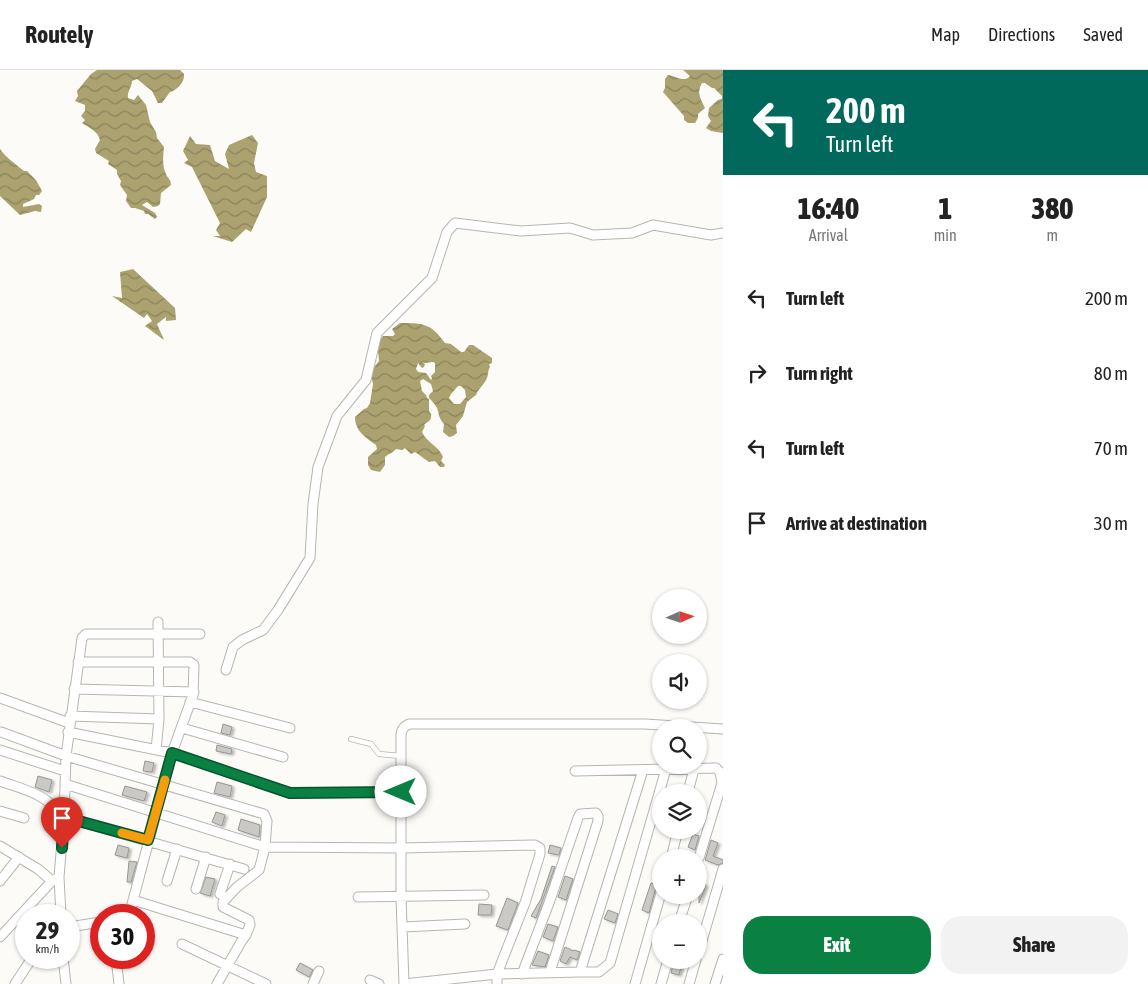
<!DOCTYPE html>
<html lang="en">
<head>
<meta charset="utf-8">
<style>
	:root { --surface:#fff; --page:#f2f2f2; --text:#222; --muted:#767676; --line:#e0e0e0; --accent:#0b8043 }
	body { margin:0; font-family:"Asap Condensed",sans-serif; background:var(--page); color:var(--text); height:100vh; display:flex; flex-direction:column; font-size:19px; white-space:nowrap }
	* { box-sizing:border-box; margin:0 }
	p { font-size:16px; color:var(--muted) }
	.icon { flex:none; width:28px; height:28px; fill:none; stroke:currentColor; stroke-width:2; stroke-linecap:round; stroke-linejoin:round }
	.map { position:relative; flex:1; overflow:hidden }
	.side { display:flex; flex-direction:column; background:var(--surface); width:425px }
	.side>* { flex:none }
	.hud { background:#00695c; color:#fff; overflow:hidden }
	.needle { width:32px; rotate:87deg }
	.tools { position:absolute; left:652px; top:519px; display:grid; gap:10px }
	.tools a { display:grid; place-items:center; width:55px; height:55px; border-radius:50%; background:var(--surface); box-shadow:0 1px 4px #0004; font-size:25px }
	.speed { position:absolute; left:15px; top:834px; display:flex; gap:10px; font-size:25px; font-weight:700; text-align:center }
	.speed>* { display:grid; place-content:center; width:65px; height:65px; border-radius:50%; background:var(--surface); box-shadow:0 1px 4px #0004; line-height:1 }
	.speed small { font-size:12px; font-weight:400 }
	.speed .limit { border:8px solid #d22; background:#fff; color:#111 }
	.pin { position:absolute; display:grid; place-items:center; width:42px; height:42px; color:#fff; margin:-51px -21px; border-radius:50% 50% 50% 0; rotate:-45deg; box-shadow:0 0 5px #0007 }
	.pin .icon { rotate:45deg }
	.me { position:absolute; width:55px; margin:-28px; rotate:270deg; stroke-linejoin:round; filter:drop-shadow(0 0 4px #0008) }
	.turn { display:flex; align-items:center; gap:18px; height:105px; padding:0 20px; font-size:22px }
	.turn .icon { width:65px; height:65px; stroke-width:2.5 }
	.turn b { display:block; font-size:35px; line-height:42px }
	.eta { display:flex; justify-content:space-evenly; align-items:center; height:85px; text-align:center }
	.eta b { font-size:30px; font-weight:800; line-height:35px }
	.button { display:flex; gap:10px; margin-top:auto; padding:10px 20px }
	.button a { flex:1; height:58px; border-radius:20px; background:var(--accent); color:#fff; font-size:20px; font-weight:800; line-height:58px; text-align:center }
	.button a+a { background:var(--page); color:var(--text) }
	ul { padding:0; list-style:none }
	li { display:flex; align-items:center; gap:15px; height:75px; padding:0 20px }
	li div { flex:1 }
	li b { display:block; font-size:19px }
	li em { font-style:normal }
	header { display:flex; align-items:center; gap:30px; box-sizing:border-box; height:70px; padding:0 25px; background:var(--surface); border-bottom:1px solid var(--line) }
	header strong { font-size:24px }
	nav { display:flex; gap:28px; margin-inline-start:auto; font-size:18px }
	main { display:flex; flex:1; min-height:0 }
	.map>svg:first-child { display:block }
	.water { fill:url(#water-waves); fill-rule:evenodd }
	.building { fill:#cac9c5; stroke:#969692; filter:url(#shadow) }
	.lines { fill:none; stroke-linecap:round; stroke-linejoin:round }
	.lane-casing { stroke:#b6b6b1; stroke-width:6 }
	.street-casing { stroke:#b6b6b1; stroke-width:11 }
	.lane { stroke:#fff; stroke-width:4.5 }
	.street { stroke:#fff; stroke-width:9 }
	.route-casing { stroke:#07532c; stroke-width:12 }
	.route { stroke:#0b8043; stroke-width:9 }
	.slow { stroke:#f59e0b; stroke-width:9 }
</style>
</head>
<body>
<header>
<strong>Routely</strong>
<nav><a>Map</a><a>Directions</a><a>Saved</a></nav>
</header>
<main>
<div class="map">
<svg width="723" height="914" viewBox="0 0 723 914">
	<defs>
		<pattern id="water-waves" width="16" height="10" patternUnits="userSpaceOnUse" patternTransform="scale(1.25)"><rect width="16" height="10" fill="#aba270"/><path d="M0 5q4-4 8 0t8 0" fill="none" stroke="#8b845c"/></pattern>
		<filter id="shadow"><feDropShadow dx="2.5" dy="1.5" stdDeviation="1" flood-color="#0004"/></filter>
	</defs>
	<rect width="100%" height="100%" fill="#fcfbf7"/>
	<path class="water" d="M 97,0 L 180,0 L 184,4 C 185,12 177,20 170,22 L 162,33 L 158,33 L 152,21 L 137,9 L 132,11 C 132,17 127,21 128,28 L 134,30 L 138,25 L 146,35 L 150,52 L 156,62 L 157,68 L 164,77 C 163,86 162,96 166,104 C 168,109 171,109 171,115 L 161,123 L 160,134 L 158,136 L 153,137 L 147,132 L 142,135 L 155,143 L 157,147 L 155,149 L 148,144 L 145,144 L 144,141 L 135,138 L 131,138 L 126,131 L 127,125 L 120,115 L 121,111 L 117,104 L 117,100 L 108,94 L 109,91 L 96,83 L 95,79 L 100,70 C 97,60 89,58 82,53 L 85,50 L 81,46 L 85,41 L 85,35 L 75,31 L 78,26 L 77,21 L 91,4 Z
		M 683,0 L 723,0 L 723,63 L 711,61 L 706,58 L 711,51 L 708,46 L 709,38 L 718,30 L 722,29 L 722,26 L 714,18 L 712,18 L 705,13 L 702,13 C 696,23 701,29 705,38 L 698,44 L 698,48 L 695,53 L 688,53 L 684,50 L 684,46 L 663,22 L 665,18 L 665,9 L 668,5 C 676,6 684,13 690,6 Z
		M 252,65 L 258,73 L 254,93 L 256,102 L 267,106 L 267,127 L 251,162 L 246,159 L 232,172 L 213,166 L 220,166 L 216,160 L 220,153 L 192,97 L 184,93 L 188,90 L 183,81 L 190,66 L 196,74 L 210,75 L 215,91 L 229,99 L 225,84 L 229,75 Z
		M 0,79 C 6,88 16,94 24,101 L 27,101 L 36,110 L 42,121 L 39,125 L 36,125 L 34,129 L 23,134 L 23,137 L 39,134 L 42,136 L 41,142 L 35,141 L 20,145 L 0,126 Z
		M 133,199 L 175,238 L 176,250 L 166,251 L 166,247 L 157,254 L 164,270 L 145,256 L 152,251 L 147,244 L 144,248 L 112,226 L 122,228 L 120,202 Z
		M 400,253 C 425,253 431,254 445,273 L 451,274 L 461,282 L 464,282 L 469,275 L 473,275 L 492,288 L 492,293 L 489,294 L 490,297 C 487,302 489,305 486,310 C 483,316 478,319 476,325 L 467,332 L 463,346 L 456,355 L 457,363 L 453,366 L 449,367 L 443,362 L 444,354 C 438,347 440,346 437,338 C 435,334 432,331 429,328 L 429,325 L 433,321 L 431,314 L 423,309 L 420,311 L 422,321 L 426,325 L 427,328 L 429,329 L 429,341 L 431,344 C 432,351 428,351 424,355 L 425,356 L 422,362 C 426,372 439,376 443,387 L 441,391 L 445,395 L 444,397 L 440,397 L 435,391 L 429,392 L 415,382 L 411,384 L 405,378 L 402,380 L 396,379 C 393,383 388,384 385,387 L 385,395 L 380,402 L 371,400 L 368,395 L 368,387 L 377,379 L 376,375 C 365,367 355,361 355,347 L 364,339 L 367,338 L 370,333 L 373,314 L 371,305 L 372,300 L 379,291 L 378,281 L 375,278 L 383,266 L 393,266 L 395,264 L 392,259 ZM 422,292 L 425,293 L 433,292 L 435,293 L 435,302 L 431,306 L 432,308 L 431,310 L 426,303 L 418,302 L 416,299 L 418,293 L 422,298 L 424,297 L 425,294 ZM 458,316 L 461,316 L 465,320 L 466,327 L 460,334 L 454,334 L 449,328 L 451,324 Z"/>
	<path class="building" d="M 223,654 L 232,657 L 230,665 L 221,663 Z
		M 217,675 L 232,679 L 231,684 L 216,681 Z
		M 145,691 L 154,693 L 152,702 L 143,701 Z
		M 38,706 L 52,710 L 49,722 L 35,717 Z
		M 217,712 L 232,716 L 230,727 L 214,723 Z
		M 125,716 L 147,722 L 144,731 L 122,725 Z
		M 216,742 L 225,745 L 222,756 L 212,752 Z
		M 241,749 L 260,755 L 259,767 L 238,760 Z
		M 693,764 L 699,766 L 695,780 L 688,777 Z
		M 711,770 L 718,773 L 713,786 L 723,790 L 723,793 L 718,795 L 705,790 Z
		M 118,775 L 129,778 L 127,788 L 115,785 Z
		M 550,775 L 561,778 L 559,785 L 548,783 Z
		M 129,791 L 137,792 L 131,812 L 127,812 Z
		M 552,796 L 555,797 L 536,848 L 531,846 L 541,829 Z
		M 565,806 L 573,809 L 566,830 L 558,827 Z
		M 206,807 L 215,809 L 210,826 L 200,823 Z
		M 699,812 L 706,815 L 699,833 Z
		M 651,813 L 660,816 L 655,821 L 649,843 L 642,840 Z
		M 507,828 L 518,833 L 508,860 L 496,856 Z
		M 479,834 L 492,835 L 491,845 L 478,845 Z
		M 608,840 L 618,844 L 615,853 L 604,849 Z
		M 548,854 L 558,857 L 553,871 L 543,867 Z
		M 565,877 L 573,881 L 574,880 L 580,882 L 577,890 L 570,887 L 566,894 L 560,891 Z
		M 538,881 L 549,885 L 545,897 L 532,895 Z
		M 674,890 L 683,890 L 679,905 L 671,903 Z
		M 300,893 L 313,900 L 309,907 L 296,900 Z"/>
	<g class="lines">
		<defs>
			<path id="lane" d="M 351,669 L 371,674 L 379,684 L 401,686"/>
			<path id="street" d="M 78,592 L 190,592 L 194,595 L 193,625 L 172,683 L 131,838
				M 226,600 L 233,577 L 242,570 L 263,560 L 278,540 L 310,488 L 313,434 L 318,397 L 337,346 L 366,310 L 377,263 L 432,208 L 447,162 L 455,153 L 521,161 L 570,158 L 593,165 L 632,163 L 653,155 L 711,165 L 723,163
				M 74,619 L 194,622
				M 0,628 L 69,653
				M 190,632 L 290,658
				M 70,646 L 159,649
				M 182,658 L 283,687
				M 1,662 L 66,686 L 264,744 L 267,751 L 265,777 L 65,714
				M 68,662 L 172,683 L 290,723 L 421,722
				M 0,680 L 65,701
				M 156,680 L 159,649 L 158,552
				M 575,701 L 716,698 L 720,702 L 722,713 L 699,788
				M 0,711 C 28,721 44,723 64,747 L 244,799
				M 688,722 L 694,699
				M 0,741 L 24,748
				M 0,776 L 38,799 L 52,811
				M 671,788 L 678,760
				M 0,811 L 19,787
				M 167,811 L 177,779
				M 196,819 L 206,787
				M 220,824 L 230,794
				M 358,827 L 484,825
				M 133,830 L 246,865
				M 61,845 L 59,807 L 64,747 L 66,686 L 82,568 L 86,564 L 200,564
				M 679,852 L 688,825
				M 69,857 L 101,852
				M 402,857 L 465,854
				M 0,867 L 52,811 L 59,807
				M 182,874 L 266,914
				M 699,881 L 723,799
				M 63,888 L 66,914
				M 116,888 L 119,914
				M 580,902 L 599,902 L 610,893 L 666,699
				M 522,904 L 549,833 L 578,748 L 580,744 L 596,743 L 598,746 L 598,751 L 550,902
				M 370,910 L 379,914
				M 15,914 L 32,888
				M 217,914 L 241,872 L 246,865 L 250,855 L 249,850 L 223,837 L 223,832 L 237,817 L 259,800 L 265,777 L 402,778 L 535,775 L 540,778 L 540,784 L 525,833 L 497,904 L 497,914
				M 313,914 L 319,901
				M 404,914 L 401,827 L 401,667 C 401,660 403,657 409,654 L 645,654 L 723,659
				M 404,914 L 497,904 L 580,902 L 643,700
				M 635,914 L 661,823
				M 661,914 L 668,890
				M 689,914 L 696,890
				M 715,914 L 723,889"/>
		</defs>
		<use href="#lane" class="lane-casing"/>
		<use href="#street" class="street-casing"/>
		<use href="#lane" class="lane"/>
		<use href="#street" class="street"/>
	</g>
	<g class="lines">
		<defs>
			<path id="route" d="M 62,778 L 64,747 L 148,770 L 172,683 L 290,723 L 401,722"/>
		</defs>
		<use href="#route" class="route-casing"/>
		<use href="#route" class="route"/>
		<path class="slow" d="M 122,763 L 148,770 L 165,710"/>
	</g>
</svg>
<div class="tools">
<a><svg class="needle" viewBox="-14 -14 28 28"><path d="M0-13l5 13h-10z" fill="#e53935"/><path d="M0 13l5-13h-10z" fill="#767676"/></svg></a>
<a><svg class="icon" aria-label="sound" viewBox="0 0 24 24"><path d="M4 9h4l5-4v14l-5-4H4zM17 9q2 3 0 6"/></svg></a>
<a><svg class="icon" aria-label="search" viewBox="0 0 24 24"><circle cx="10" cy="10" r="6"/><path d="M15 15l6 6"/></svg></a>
<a><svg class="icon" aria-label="layers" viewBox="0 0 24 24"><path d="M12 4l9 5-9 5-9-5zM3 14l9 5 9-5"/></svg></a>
<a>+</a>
<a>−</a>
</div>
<div class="speed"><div>29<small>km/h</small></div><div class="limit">30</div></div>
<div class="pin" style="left:62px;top:778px;background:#d93025"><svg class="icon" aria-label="arrive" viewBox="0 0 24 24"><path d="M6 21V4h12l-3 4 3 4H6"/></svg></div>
<svg class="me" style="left:401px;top:722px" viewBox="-20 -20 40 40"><circle r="19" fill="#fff"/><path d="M0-13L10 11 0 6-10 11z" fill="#0b8043"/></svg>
</div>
<section class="side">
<div class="hud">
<div class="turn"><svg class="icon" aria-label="left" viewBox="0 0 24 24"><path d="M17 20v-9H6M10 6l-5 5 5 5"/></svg><div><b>200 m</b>Turn left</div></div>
</div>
<div class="eta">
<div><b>16:40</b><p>Arrival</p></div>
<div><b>1</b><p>min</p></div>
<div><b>380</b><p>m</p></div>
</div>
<ul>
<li><svg class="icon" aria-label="left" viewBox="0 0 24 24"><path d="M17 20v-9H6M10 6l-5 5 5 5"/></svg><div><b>Turn left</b></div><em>200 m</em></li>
<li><svg class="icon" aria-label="right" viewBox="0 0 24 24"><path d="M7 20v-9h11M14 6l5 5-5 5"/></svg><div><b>Turn right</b></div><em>80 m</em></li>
<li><svg class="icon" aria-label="left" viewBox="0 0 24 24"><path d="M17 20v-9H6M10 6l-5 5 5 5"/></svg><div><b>Turn left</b></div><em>70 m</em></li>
<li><svg class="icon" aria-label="arrive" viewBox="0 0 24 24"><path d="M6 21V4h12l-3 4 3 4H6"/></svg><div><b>Arrive at destination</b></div><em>30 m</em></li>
</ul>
<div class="button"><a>Exit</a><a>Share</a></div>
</section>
</main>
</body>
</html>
